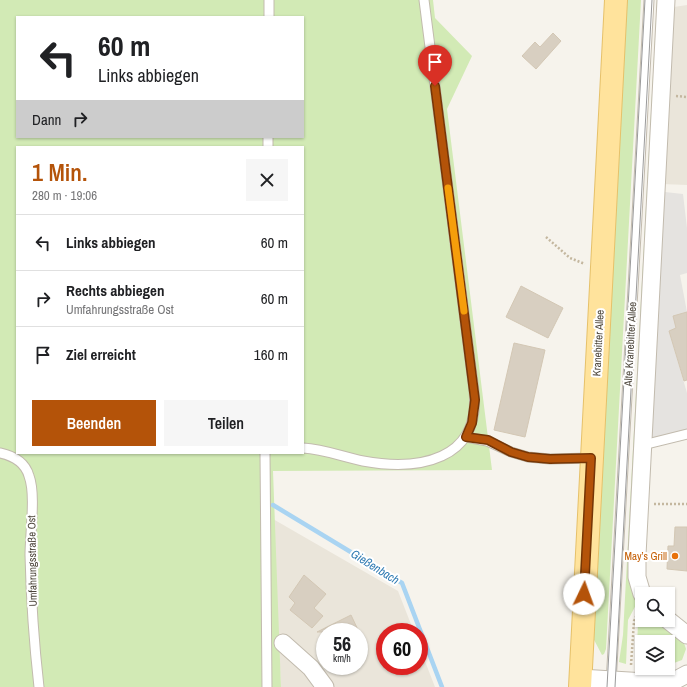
<!DOCTYPE html>
<html lang="de">
<head>
<meta charset="utf-8">
<style>
	:root { --surface:#fff; --page:#f6f6f6; --text:#202124; --muted:#757577; --line:#e0e0e0; --accent:#b45309 }
	body { margin:0; font-family:"Archivo Narrow",sans-serif; background:var(--page); color:var(--text); height:100vh; display:flex; flex-direction:column; font-size:15px; white-space:nowrap }
	* { box-sizing:border-box; margin:0 }
	p { font-size:13px; color:var(--muted) }
	.icon { flex:none; width:22px; height:22px; fill:none; stroke:currentColor; stroke-width:2; stroke-linecap:round; stroke-linejoin:round }
	.map { position:relative; flex:1; overflow:hidden }
	.side { position:absolute; left:16px; top:146px; width:288px; height:308px; display:flex; flex-direction:column; background:var(--surface); border-radius:0px; box-shadow:0 1px 3px #0004 }
	.side>* { flex:none }
	.top-card { position:absolute; left:16px; top:16px; width:288px; height:122px; border-radius:0px; box-shadow:0 1px 3px #0004; background:#fff; color:var(--text); overflow:hidden }
	.tools { position:absolute; left:635px; top:587px; display:grid; gap:8px }
	.tools a { display:grid; place-items:center; width:40px; height:40px; border-radius:0px; background:var(--surface); box-shadow:0 1px 3px #0004; font-size:20px }
	.speed { position:absolute; left:316px; top:623px; display:flex; gap:8px; font-size:20px; font-weight:700; text-align:center }
	.speed>* { display:grid; place-content:center; width:52px; height:52px; border-radius:50%; background:var(--surface); box-shadow:0 1px 3px #0004; line-height:1 }
	.speed small { font-size:10px; font-weight:400 }
	.speed .limit { border:6px solid #d22; background:#fff; color:#111 }
	.pin { position:absolute; display:grid; place-items:center; width:34px; height:34px; color:#fff; margin:-41px -17px; border-radius:50% 50% 50% 0; rotate:-45deg; box-shadow:0 0 4px #0007 }
	.pin .icon { rotate:45deg }
	.me { position:absolute; width:44px; margin:-22px; rotate:3deg; stroke-linejoin:round; filter:drop-shadow(0 0 3px #0008) }
	.turn { display:flex; align-items:center; gap:14px; height:84px; padding:0 16px; font-size:18px }
	.turn .icon { width:52px; height:52px; stroke-width:2.5 }
	.turn b { display:block; font-size:28px; line-height:34px }
	.then { display:flex; align-items:center; height:38px; padding:0 16px; background:#0003; gap:8px; font-size:15px }
	.round { display:grid; place-items:center; flex:none; width:42px; height:42px; border-radius:0px; background:var(--page) }
	.headline { display:flex; align-items:center; justify-content:space-between; height:68px; padding:0 16px }
	h1 { font-size:24px; font-weight:600; line-height:30px; color:var(--accent) }
	.button { display:flex; gap:8px; margin-top:auto; padding:8px 16px }
	.button a { flex:1; height:46px; border-radius:0px; background:var(--accent); color:#fff; font-size:16px; font-weight:600; line-height:46px; text-align:center }
	.button a+a { background:var(--page); color:var(--text) }
	ul { padding:0; list-style:none }
	li { display:flex; align-items:center; gap:12px; height:56px; padding:0 16px; border-top:1px solid var(--line) }
	li div { flex:1 }
	li b { display:block; font-size:15px }
	li em { font-style:normal }
	.map>svg:first-child { display:block }
	.residential { fill:#eae5da; fill-rule:evenodd }
	.green { fill:#d2eab5; fill-rule:evenodd }
	.parking { fill:#e5e3e0 }
	.lines { fill:none; stroke-linecap:round; stroke-linejoin:round }
	.stream { stroke:#a9d4f2; stroke-width:4.5 }
	.building { fill:#d8cfc1; stroke:#d3c7b4 }
	.lane-casing { stroke:#c2bbae; stroke-width:11 }
	.street-casing { stroke:#c2bbae; stroke-width:19 }
	.primary-casing { stroke:#e6c16a; stroke-width:24 }
	.path { stroke:#c4b79f; stroke-width:2.5; stroke-dasharray:2 2; stroke-linecap:butt }
	.lane { stroke:#fff; stroke-width:9 }
	.street { stroke:#fff; stroke-width:17 }
	.primary { stroke:#ffe39c; stroke-width:22 }
	.tram { stroke:#9a9a9a; stroke-width:1 }
	.route-casing { stroke:#753606; stroke-width:10 }
	.route { stroke:#b45309; stroke-width:7 }
	.slow { stroke:#f59e0b; stroke-width:7 }
	.food-dot { fill:#e8710a; stroke:#fff; stroke-width:1.5 }
	.labels { text-anchor:middle; dominant-baseline:central; stroke-width:4; stroke-linejoin:round; paint-order:stroke }
	.street-label { font-size:11px; fill:#4b4439; stroke:#fff }
	.food-label { font-size:11px; fill:#c56008; stroke:#fff; text-anchor:end }
	.water-label { font-size:12px; font-style:italic; fill:#2e7ab2; stroke:#fff }
</style>
</head>
<body>
<div class="map">
<svg width="687" height="687" viewBox="0 0 687 687">
	<rect width="100%" height="100%" fill="#f6f3ec"/>
	<path class="residential" d="M 687,5 L 687,185 L 662,184 L 674,7 Z
		M 273,519 L 398,591 L 414,632 L 385,632 L 385,666 L 419,666 L 419,646 L 435,687 L 281,687 ZM 325,632 L 359,632 L 359,666 L 325,666 Z"/>
	<path class="green" d="M 0,0 L 433,0 L 435,18 L 472,56 L 447,109 L 492,470 L 273,471 L 281,687 L 0,687 ZM 17,17 L 303,17 L 303,137 L 17,137 ZM 17,147 L 303,147 L 303,453 L 17,453 Z
		M 624,0 L 641,0 L 606,649 L 604,654 L 602,655 L 592,636 Z
		M 657,0 L 662,0 L 631,578 L 632,591 L 637,603 L 628,620 L 626,664 L 619,662 L 623,635 Z
		M 642,614 L 642,620 L 658,620 L 683,640 L 686,649 L 682,660 L 674,663 L 675,650 L 668,648 L 668,642 L 642,642 L 642,665 L 636,665 L 638,624 Z"/>
	<path class="parking" d="M 656,191 L 683,194 L 687,228 L 687,273 L 680,275 L 687,312 L 676,328 L 669,331 L 687,393 L 687,434 L 643,445 Z"/>
	<g class="lines">
		<path class="stream" d="M 273,505 L 402,583 L 442,687"/>
	</g>
	<path class="building" d="M 553,33 L 561,41 L 536,69 L 522,56 L 535,42 L 540,47 Z
		M 521,286 L 563,308 L 548,338 L 506,317 Z
		M 687,312 L 687,380 L 684,381 L 669,331 L 676,328 L 673,316 Z
		M 514,343 L 545,350 L 525,437 L 494,430 Z
		M 675,527 L 687,527 L 687,571 L 667,569 L 668,546 L 674,546 Z
		M 304,575 L 326,594 L 314,608 L 323,616 L 312,628 L 290,610 L 295,603 L 289,597 Z
		M 351,615 L 359,632 L 317,632 Z"/>
	<g class="lines">
		<defs>
			<path id="lane" d="M 269,17 L 269,0
				M 268,147 L 268,137
				M 466,437 L 487,441 L 511,452 L 528,457 L 550,459 L 591,458
				M 643,445 L 687,434
				M 303,448 C 324,449 343,457 363,461 C 418,471 481,461 474,391 L 424,0
				M 0,453 C 14,456 25,462 29,476 C 36,494 30,534 30,555 C 31,599 34,643 39,687
				M 265,453 L 267,687
				M 611,684 L 649,0"/>
			<path id="street" d="M 642,594 L 637,577 L 637,555 L 666,0
				M 668,620 L 687,635
				M 283,643 L 311,668 L 325,687
				M 580,678 L 662,683 L 674,681 L 687,674"/>
			<path id="primary" d="M 580,687 L 616,0"/>
		</defs>
		<use href="#lane" class="lane-casing"/>
		<use href="#street" class="street-casing"/>
		<use href="#primary" class="primary-casing"/>
		<path class="path" d="M 676,96 L 687,97
			M 546,237 L 570,258 L 585,264
			M 654,504 L 687,504
			M 631,665 L 634,621 L 640,608"/>
		<use href="#lane" class="lane"/>
		<use href="#street" class="street"/>
		<use href="#primary" class="primary"/>
		<path class="tram" d="M 607,687 L 645,0
			M 615,687 L 652,0"/>
	</g>
	<g class="lines">
		<defs>
			<path id="route" d="M 435,86 L 475,400 L 472,423 L 466,437 L 488,440 L 511,452 L 528,457 L 550,459 L 591,458 L 584,594"/>
		</defs>
		<use href="#route" class="route-casing"/>
		<use href="#route" class="route"/>
		<path class="slow" d="M 448,188 L 464,311"/>
	</g>
	<circle class="food-dot" cx="675" cy="556" r="4"/>
	<g class="labels">
		<g class="street-label">
			<text transform="translate(598 343) rotate(-87)">Kranebitter Allee</text>
			<text transform="translate(630 344) rotate(-87)">Alte Kranebitter Allee</text>
			<text transform="translate(32 561) rotate(-91)">Umfahrungsstraße Ost</text>
		</g>
		<g class="food-label">
			<text x="667" y="556">May’s Grill</text>
		</g>
		<g class="water-label">
			<text transform="translate(375 567) rotate(32)">Gießenbach</text>
		</g>
	</g>
</svg>
<div class="tools">
<a><svg class="icon" aria-label="search" viewBox="0 0 24 24"><circle cx="10" cy="10" r="6"/><path d="M15 15l6 6"/></svg></a>
<a><svg class="icon" aria-label="layers" viewBox="0 0 24 24"><path d="M12 4l9 5-9 5-9-5zM3 14l9 5 9-5"/></svg></a>
</div>
<div class="speed"><div>56<small>km/h</small></div><div class="limit">60</div></div>
<div class="pin" style="left:435px;top:86px;background:#d93025"><svg class="icon" aria-label="arrive" viewBox="0 0 24 24"><path d="M6 21V4h12l-3 4 3 4H6"/></svg></div>
<svg class="me" style="left:584px;top:594px" viewBox="-20 -20 40 40"><circle r="19" fill="#fff"/><path d="M0-13L10 11 0 6-10 11z" fill="#b45309"/></svg>
<div class="top-card">
<div class="turn"><svg class="icon" aria-label="left" viewBox="0 0 24 24"><path d="M17 20v-9H6M10 6l-5 5 5 5"/></svg><div><b>60 m</b>Links abbiegen</div></div>
<div class="then">Dann<svg class="icon" aria-label="right" viewBox="0 0 24 24"><path d="M7 20v-9h11M14 6l5 5-5 5"/></svg></div>
</div>
<section class="side">
<div class="headline"><div><h1>1 Min.</h1><p>280 m · 19:06</p></div><a class="round"><svg class="icon" aria-label="close" viewBox="0 0 24 24"><path d="M6 6l12 12M18 6L6 18"/></svg></a></div>
<ul>
<li><svg class="icon" aria-label="left" viewBox="0 0 24 24"><path d="M17 20v-9H6M10 6l-5 5 5 5"/></svg><div><b>Links abbiegen</b></div><em>60 m</em></li>
<li><svg class="icon" aria-label="right" viewBox="0 0 24 24"><path d="M7 20v-9h11M14 6l5 5-5 5"/></svg><div><b>Rechts abbiegen</b><p>Umfahrungsstraße Ost</p></div><em>60 m</em></li>
<li><svg class="icon" aria-label="arrive" viewBox="0 0 24 24"><path d="M6 21V4h12l-3 4 3 4H6"/></svg><div><b>Ziel erreicht</b></div><em>160 m</em></li>
</ul>
<div class="button"><a>Beenden</a><a>Teilen</a></div>
</section>
</div>
</body>
</html>
